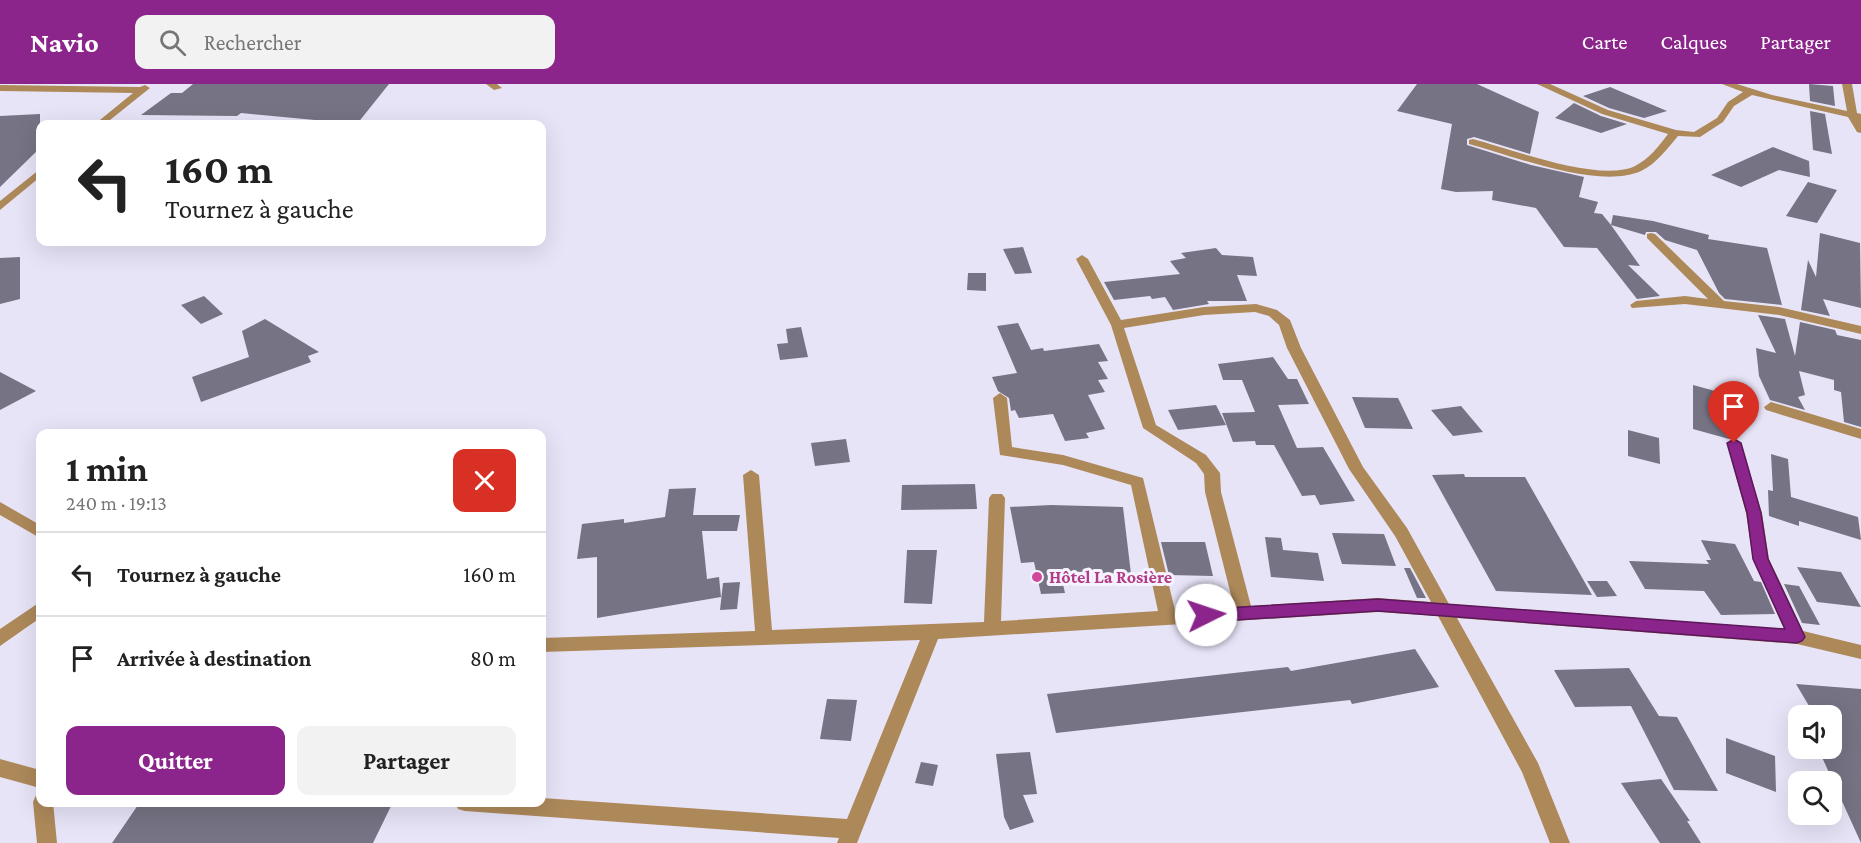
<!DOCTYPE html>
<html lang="fr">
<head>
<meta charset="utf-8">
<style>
	:root { --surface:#fff; --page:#f2f2f2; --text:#222; --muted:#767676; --line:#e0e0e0; --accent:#8c258b }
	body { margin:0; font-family:"Crimson Pro",serif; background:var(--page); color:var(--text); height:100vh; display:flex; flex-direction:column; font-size:22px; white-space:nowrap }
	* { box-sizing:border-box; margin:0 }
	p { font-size:20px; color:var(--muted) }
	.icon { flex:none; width:33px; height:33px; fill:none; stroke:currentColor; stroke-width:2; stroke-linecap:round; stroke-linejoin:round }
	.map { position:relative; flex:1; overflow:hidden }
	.sheet { position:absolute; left:36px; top:345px; width:510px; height:378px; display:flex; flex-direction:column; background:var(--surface); border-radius:12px; box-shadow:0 6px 24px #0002 }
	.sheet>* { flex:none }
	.banner { position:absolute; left:36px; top:36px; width:510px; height:126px; border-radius:12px; box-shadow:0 6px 24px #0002; background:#fff; color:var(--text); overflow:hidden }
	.fabs { position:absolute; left:1788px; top:621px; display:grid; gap:12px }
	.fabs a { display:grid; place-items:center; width:54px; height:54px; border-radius:12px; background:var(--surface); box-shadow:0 6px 24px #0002; font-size:30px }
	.pin { position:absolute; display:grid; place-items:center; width:51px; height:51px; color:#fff; margin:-62px -26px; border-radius:50% 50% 50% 0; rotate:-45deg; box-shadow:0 0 6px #0007 }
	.pin .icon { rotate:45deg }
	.me { position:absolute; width:66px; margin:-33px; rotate:86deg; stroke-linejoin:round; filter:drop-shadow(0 0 4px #0008) }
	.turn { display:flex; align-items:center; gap:21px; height:126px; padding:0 30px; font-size:27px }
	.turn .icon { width:78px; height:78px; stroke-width:2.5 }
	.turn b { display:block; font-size:42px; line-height:51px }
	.round { display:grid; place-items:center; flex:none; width:63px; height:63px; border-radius:12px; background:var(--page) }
	.overview { display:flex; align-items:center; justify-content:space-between; height:102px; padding:0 30px }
	h1 { font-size:36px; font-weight:700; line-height:45px }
	.button { display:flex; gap:12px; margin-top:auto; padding:12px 30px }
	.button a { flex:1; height:69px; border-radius:12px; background:var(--accent); color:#fff; font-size:24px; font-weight:700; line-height:69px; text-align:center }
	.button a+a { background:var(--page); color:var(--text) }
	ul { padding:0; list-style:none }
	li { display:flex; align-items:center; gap:18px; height:84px; padding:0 30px; border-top:2px solid var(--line) }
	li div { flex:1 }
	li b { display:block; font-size:22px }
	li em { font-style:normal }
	header { display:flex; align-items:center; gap:36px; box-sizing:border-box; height:84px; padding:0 30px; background:var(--accent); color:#fff }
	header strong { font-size:28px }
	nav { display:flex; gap:33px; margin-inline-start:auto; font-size:21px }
	.search { width:420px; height:54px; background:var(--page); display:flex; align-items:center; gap:15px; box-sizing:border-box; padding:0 21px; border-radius:12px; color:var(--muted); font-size:22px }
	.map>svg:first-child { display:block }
	.building { fill:#767384 }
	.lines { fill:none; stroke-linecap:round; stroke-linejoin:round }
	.minor { fill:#ad895a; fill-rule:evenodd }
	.route { fill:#8c258b; stroke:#5b185a; stroke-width:1.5 }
	.hotel-dot { fill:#d1479c; stroke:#f5f3ff; stroke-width:2 }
	.labels { text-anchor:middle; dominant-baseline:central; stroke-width:6; stroke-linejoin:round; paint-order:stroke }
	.hotel-label { font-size:18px; font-weight:bold; fill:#b23c85; stroke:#f5f3ff; text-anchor:start }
</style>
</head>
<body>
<header>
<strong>Navio</strong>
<div class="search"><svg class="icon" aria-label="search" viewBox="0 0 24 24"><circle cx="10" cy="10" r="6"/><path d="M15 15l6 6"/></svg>Rechercher</div>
<nav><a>Carte</a><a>Calques</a><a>Partager</a></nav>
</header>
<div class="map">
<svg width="1861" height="759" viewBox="0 0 1861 759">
	<rect width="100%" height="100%" fill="#e8e4f8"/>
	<path class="building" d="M 193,0 L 389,0 L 357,40 L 241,29 L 237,32 L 141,31 L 171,9 L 182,9 Z
		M 1417,0 L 1477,0 L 1539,28 L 1530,70 L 1474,53 L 1467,55 L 1467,61 L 1531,81 L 1584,93 L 1579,113 L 1598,118 L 1594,129 L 1602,130 L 1611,141 L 1613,131 L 1653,137 L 1709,151 L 1708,155 L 1767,164 L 1782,221 L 1725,215 L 1719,209 L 1697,166 L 1665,156 L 1656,148 L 1646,148 L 1645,151 L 1611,141 L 1640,182 L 1628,181 L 1660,212 L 1637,215 L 1597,164 L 1564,163 L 1536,124 L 1492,116 L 1493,107 L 1456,108 L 1441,105 L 1452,40 L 1397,27 Z
		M 1809,0 L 1833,2 L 1835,22 L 1810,17 Z
		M 1610,3 L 1667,27 L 1644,34 L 1609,24 L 1583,12 Z
		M 1574,19 L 1601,32 L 1627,40 L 1601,49 L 1555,34 Z
		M 1810,27 L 1825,30 L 1832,70 L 1813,66 Z
		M 40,30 L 40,64 L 0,103 L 0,32 Z
		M 1773,63 L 1809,77 L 1810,93 L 1779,86 L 1741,103 L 1711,91 Z
		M 1808,98 L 1837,106 L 1817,139 L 1786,132 Z
		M 1820,149 L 1860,159 L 1861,224 L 1823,215 L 1830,232 L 1801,226 L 1808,176 L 1816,193 Z
		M 1023,163 L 1032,189 L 1015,190 L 1003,165 Z
		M 1216,164 L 1222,171 L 1253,173 L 1257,192 L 1237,191 L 1247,217 L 1207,217 L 1209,220 L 1173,226 L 1165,213 L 1152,215 L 1150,212 L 1114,216 L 1104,198 L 1180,190 L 1170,177 L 1186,174 L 1181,169 Z
		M 20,173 L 20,215 L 0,220 L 0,174 Z
		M 968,189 L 986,189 L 986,207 L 967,206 Z
		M 204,212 L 223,230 L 201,240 L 181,221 Z
		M 1758,231 L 1785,235 L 1795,272 L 1800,238 L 1835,246 L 1837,251 L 1861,256 L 1861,343 L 1844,338 L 1841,308 L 1834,306 L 1834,296 L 1799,287 L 1805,311 L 1798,313 L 1805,326 L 1770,316 L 1759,292 L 1756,264 L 1776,269 Z
		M 265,235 L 319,268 L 308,272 L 311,278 L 201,318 L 192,293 L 249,273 L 242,247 Z
		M 1018,239 L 1031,266 L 1043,264 L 1044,267 L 1099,260 L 1108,277 L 1098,278 L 1108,295 L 1098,296 L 1105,308 L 1088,311 L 1105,345 L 1086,349 L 1089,354 L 1065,357 L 1053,330 L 1019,334 L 1015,326 L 1011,327 L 1009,314 L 998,307 L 992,293 L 1017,289 L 997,242 Z
		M 801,243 L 808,273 L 780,276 L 777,260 L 788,259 L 786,245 Z
		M 1273,273 L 1288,295 L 1297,295 L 1309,320 L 1278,321 L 1297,364 L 1323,363 L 1355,417 L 1320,421 L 1315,411 L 1302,412 L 1274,361 L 1256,361 L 1255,357 L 1233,358 L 1222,329 L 1255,328 L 1242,296 L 1223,296 L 1218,280 Z
		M 0,288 L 36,307 L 0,326 Z
		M 1693,301 L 1730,311 L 1732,353 L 1729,355 L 1693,345 Z
		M 1352,313 L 1398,314 L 1413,345 L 1365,344 Z
		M 1216,321 L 1226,341 L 1178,346 L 1168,326 Z
		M 1461,322 L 1483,348 L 1453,352 L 1431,326 Z
		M 1628,346 L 1659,354 L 1660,380 L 1628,372 Z
		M 846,355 L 850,378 L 815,382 L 811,359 Z
		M 1771,370 L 1788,375 L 1791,413 L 1858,433 L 1861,456 L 1799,437 L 1799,442 L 1769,432 L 1768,406 L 1773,407 Z
		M 1464,390 L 1465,393 L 1525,393 L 1592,511 L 1496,507 L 1432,391 Z
		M 975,400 L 977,425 L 901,426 L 902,401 Z
		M 696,404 L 693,431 L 740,431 L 737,447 L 702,447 L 707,495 L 719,493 L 721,513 L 597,534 L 597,473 L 577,475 L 582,440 L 624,435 L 624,439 L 665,433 L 669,405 Z
		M 1051,421 L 1123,423 L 1131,490 L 1060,487 L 1065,509 L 1041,510 L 1034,478 L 1021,479 L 1010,423 Z
		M 1332,449 L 1384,450 L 1396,482 L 1342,480 Z
		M 1265,453 L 1281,454 L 1283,466 L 1318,469 L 1324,497 L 1271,493 Z
		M 1701,456 L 1735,460 L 1754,497 L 1761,498 L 1775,530 L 1721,531 L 1704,507 L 1645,505 L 1629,477 L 1709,480 L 1706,476 L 1711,476 Z
		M 1161,458 L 1205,458 L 1213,492 L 1169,491 Z
		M 907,466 L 937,466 L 932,520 L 904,519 Z
		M 1797,483 L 1841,488 L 1861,523 L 1817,518 Z
		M 1404,484 L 1410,484 L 1426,514 L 1417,514 Z
		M 1587,497 L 1607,497 L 1617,512 L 1597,513 Z
		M 740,498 L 737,525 L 720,526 L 723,499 Z
		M 1784,500 L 1799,502 L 1820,541 L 1802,539 Z
		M 1415,565 L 1439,603 L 1352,620 L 1350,616 L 1056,649 L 1047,610 L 1288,583 L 1291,587 Z
		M 1629,584 L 1659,632 L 1677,633 L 1718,707 L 1674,706 L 1631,622 L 1575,623 L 1554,586 Z
		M 1796,600 L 1861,605 L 1861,759 L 1821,671 L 1836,674 L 1832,666 L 1832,632 L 1815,632 Z
		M 827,615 L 857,616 L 851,657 L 820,655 Z
		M 1726,654 L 1775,672 L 1776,708 L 1726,689 Z
		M 1030,668 L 1037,710 L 1023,711 L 1034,738 L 1010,746 L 1004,733 L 996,670 Z
		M 921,678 L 938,681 L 933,702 L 915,699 Z
		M 1661,695 L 1690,737 L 1687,737 L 1701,759 L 1660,759 L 1621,699 Z
		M 140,718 L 393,718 L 373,759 L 112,759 Z"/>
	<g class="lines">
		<path class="minor" d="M 486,0 L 497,0 L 502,4 L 494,6 Z
			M 1537,0 L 1550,0 L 1608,26 L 1676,46 L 1694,48 L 1717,34 L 1728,18 L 1743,8 L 1722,0 L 1737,0 L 1772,11 L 1847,27 L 1842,0 L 1852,0 L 1857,29 L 1861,30 L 1861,49 L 1857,48 L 1848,33 L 1752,11 L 1734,22 L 1723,38 L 1700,53 L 1678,52 C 1667,65 1656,80 1641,87 C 1599,106 1513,72 1469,60 L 1469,56 L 1473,55 C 1511,65 1600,99 1635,82 C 1649,75 1659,62 1668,50 L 1602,30 Z
			M 0,1 L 140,3 L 145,1 L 150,4 L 105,40 L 95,40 L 133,9 L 0,7 Z
			M 40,85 L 40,93 L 0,126 L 0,117 Z
			M 1651,149 L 1655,150 L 1724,217 L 1779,223 L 1861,242 L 1861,250 L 1779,231 L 1685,220 L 1632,224 L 1630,221 L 1636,217 L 1685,212 L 1708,215 L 1647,154 L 1647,150 Z
			M 1082,171 L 1088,175 L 1121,236 L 1204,223 L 1256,220 L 1277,226 L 1290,236 L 1301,264 L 1363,383 L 1407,444 L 1449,520 L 1784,545 L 1753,475 L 1746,429 L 1727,359 L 1734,354 L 1741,359 L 1762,429 L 1769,475 L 1803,547 L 1861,561 L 1861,575 L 1797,560 L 1457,534 L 1538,679 L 1570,759 L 1550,759 L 1522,688 L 1438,532 L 1378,528 L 938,555 L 857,759 L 837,759 L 839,754 L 465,727 L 458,725 L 455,718 L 542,718 L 542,714 L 847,735 L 920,556 L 542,568 L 542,554 L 755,547 L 743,391 L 751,386 L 759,391 L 772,546 L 984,538 L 989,414 L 992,410 L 1002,410 L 1005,414 L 1001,537 L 1158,527 L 1131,401 L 1063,381 L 1000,371 L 993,314 L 1000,309 L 1007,314 L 1012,363 L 1063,371 L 1143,394 L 1175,526 L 1234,523 L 1205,408 L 1204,390 L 1196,379 L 1143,344 L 1111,241 L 1076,175 ZM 1255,228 L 1269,232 L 1279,241 L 1287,264 L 1349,385 L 1395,452 L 1431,518 L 1378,514 L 1251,522 L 1221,408 L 1220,389 L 1206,371 L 1156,341 L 1124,244 L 1204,231 Z
			M 1771,318 L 1861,345 L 1861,355 L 1766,326 L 1764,323 Z
			M 0,418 L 40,441 L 40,454 L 0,431 Z
			M 40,518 L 40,534 L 0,562 L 0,545 Z
			M 0,675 L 40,686 L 40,704 L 0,693 Z
			M 40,710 L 40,718 L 53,718 L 57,759 L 37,759 L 33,718 L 36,711 Z"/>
	</g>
	<path class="route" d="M 1734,355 L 1741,359 L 1761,429 L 1768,475 L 1805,553 L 1802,557 L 1797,559 L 1378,527 L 1206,538 L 1198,531 L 1206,525 L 1378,515 L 1785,545 L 1753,475 L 1747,429 L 1727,359 Z"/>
	<circle class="hotel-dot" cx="1037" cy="493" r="6"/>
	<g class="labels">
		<g class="hotel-label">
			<text x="1049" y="493">Hôtel La Rosière</text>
		</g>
	</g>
</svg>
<div class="fabs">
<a><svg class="icon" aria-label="sound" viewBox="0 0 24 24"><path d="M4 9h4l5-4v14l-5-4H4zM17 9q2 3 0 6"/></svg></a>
<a><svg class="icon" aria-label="search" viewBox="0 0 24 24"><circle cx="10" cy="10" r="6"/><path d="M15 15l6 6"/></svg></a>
</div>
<div class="pin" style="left:1734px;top:359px;background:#d93025"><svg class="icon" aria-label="arrive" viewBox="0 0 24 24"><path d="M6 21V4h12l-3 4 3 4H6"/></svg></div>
<svg class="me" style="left:1206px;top:531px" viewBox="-20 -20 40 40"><circle r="19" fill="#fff"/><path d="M0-13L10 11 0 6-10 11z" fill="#8c258b"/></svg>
<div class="banner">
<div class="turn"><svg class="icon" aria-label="left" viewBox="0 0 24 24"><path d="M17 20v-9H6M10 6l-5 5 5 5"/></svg><div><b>160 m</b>Tournez à gauche</div></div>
</div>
<section class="sheet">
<div class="overview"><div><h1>1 min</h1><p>240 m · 19:13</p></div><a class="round" style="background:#d93025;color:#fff"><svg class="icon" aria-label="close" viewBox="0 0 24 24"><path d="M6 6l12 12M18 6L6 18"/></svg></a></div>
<ul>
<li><svg class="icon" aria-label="left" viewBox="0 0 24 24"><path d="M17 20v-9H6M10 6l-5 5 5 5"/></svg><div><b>Tournez à gauche</b></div><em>160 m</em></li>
<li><svg class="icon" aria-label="arrive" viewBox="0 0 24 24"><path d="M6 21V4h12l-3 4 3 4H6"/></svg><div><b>Arrivée à destination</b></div><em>80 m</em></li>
</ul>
<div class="button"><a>Quitter</a><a>Partager</a></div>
</section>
</div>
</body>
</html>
